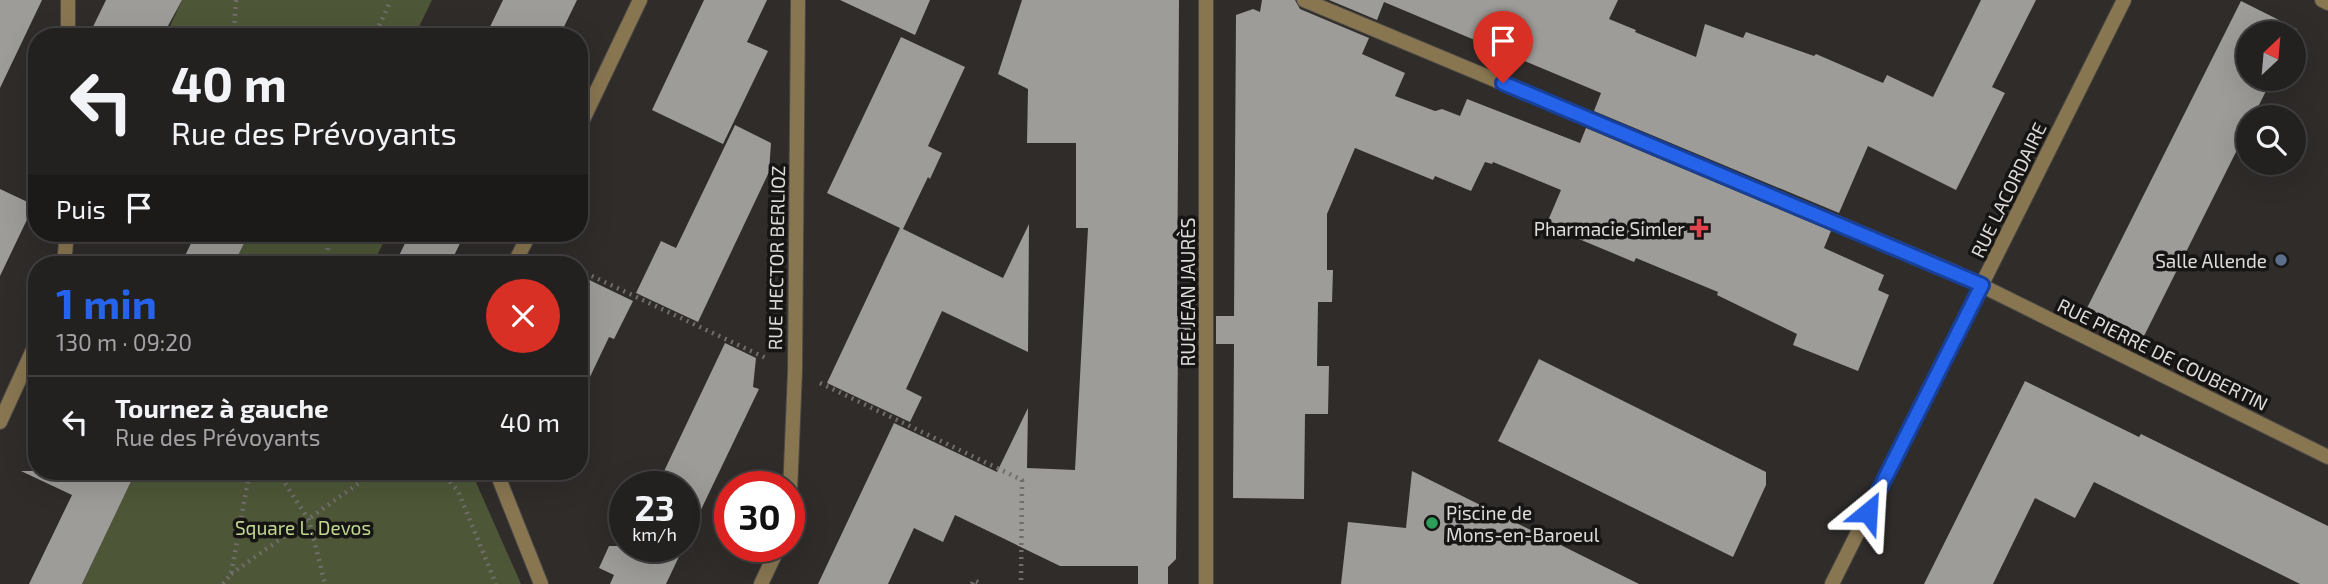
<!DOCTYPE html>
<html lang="fr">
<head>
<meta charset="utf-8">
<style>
	:root { --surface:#232120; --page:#2f2e2d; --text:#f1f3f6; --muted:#a3a3a5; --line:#403e3e; --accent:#2563eb }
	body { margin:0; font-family:"Exo 2",sans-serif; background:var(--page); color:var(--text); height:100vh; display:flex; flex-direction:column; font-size:26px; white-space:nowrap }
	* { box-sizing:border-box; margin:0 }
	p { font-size:23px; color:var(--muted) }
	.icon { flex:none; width:38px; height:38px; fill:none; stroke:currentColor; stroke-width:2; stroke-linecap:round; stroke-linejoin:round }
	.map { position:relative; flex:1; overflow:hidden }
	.side { position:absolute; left:28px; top:256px; width:560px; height:224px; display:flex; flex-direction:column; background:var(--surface); border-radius:28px; box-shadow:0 7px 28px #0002,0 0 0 2px var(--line) }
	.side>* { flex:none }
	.top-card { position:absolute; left:28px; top:28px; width:560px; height:214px; border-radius:28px; box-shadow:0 7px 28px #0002,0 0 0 2px var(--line); background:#232120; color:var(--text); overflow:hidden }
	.needle { width:46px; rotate:26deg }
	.fabs { position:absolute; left:2236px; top:21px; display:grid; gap:14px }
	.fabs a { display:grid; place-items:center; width:70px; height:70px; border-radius:50%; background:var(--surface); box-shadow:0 7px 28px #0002,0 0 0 2px var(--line); font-size:35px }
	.speed { position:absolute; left:609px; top:471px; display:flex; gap:14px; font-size:35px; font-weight:700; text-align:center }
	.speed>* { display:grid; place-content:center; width:91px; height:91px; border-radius:50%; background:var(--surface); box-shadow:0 7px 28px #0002,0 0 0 2px var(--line); line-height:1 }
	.speed small { font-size:18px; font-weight:400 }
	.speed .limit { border:10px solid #d22; background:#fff; color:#111 }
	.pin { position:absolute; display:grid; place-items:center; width:60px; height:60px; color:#fff; margin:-72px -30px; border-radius:50% 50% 50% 0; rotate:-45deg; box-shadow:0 0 7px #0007 }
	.pin .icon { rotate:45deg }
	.me { position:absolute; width:77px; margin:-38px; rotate:27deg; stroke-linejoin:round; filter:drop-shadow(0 0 5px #0008) }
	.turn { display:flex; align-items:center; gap:24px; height:147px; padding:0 28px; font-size:32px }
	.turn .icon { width:91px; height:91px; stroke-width:2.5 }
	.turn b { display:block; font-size:49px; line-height:60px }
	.then { display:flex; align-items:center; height:66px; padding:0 28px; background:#0003; gap:14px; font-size:26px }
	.round { display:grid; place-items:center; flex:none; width:74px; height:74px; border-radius:37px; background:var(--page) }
	.headline { display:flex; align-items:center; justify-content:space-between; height:119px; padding:0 28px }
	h1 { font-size:42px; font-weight:700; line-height:52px; color:var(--accent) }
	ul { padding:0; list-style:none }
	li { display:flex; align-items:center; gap:21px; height:91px; padding:0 28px; border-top:2px solid var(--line) }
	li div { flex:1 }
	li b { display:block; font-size:26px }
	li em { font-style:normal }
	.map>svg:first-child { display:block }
	.green { fill:#4d5737 }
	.building { fill:#9e9c98 }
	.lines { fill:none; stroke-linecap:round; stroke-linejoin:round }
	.street-casing { stroke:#4b4846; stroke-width:16 }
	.path { stroke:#706d6b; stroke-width:4.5; stroke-dasharray:2 5; stroke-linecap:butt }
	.street { stroke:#887651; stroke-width:14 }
	.route-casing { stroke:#184099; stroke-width:18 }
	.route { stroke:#2563eb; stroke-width:12 }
	.health-dot { fill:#e0444e; stroke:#161514; stroke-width:2.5 }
	.service-dot { fill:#5c6f8a; stroke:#161514; stroke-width:2.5 }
	.leisure-dot { fill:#2e9e5b; stroke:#161514; stroke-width:2.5 }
	.labels { text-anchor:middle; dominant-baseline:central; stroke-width:7; stroke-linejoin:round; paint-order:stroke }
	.street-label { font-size:19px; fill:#dedcda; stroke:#161514 }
	.poi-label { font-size:19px; fill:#dedcda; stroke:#161514; text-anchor:end }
	.park-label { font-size:19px; fill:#c2d892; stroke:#161514 }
</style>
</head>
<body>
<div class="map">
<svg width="2328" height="584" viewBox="0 0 2328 584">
	<rect width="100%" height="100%" fill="#2f2c2a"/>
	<path class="green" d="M 182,0 L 432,0 L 414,37 L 165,37 Z
		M 249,233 L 388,233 L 373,264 L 234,264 Z
		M 136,471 L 471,471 L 521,584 L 82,584 Z"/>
	<path class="building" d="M 0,0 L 42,0 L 0,88 Z
		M 106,0 L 182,0 L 162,37 L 88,37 Z
		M 503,0 L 577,0 L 559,37 L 485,37 Z
		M 704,0 L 767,0 L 747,42 L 768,51 L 723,144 L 652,110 Z
		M 840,0 L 930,0 L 915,35 Z
		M 1022,0 L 1179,0 L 1177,316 L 1196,316 L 1196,344 L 1178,344 L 1176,559 L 1168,567 L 1168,584 L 1138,584 L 1138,566 L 1060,566 L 955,515 L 943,542 L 914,528 L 888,584 L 818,584 L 894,423 L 997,472 L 1028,408 L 1027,468 L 1075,470 L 1088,228 L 1076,228 L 1076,143 L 1027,143 L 1028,89 L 998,74 Z
		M 1262,0 L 1295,0 L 1300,9 L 1369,38 L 1362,54 L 1405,73 L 1395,96 L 1435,111 L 1442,109 L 1460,116 L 1467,99 L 1580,143 L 1586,128 L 1831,231 L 1824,248 L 1884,275 L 1878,290 L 1889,295 L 1858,371 L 1793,345 L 1797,334 L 1717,295 L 1718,292 L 1636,258 L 1634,262 L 1555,229 L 1556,227 L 1547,223 L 1561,190 L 1493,162 L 1492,164 L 1485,162 L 1471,191 L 1435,176 L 1433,180 L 1355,148 L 1327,214 L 1327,270 L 1333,270 L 1332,302 L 1318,302 L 1317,366 L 1329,366 L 1328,414 L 1305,414 L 1304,499 L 1233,498 L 1234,344 L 1216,344 L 1216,316 L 1234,316 L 1236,15 L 1253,9 L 1260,12 Z
		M 1329,0 L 1618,0 L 1609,19 L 1636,30 L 1635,32 L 1696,57 L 1705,24 L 1743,38 L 1746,32 L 1814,56 L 1816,54 L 1883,83 L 1887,75 L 1933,97 L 1981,0 L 2036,0 L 1992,87 L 2005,93 L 1956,190 L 1868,146 L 1839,213 L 1594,111 L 1601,93 L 1384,2 L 1377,20 Z
		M 2241,1 L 2297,29 L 2294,34 L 2249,33 L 2249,79 L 2272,79 L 2253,117 L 2249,117 L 2249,126 L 2144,336 L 2087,308 Z
		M 901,37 L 965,67 L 928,146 L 942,153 L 930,179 L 928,177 L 903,229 L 1003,278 L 1029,224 L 1028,352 L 942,311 L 906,389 L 922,397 L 910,422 L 827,383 L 900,228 L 827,193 Z
		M 735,125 L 771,143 L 769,172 L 698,322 L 636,293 L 661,241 L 676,248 Z
		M 0,189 L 34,205 L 0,276 Z
		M 196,233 L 249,233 L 234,264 L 181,264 Z
		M 410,233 L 465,233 L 450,264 L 395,264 Z
		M 579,275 L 633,301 L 614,339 L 609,337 L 579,400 Z
		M 725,343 L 756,358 L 753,387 L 759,389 L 684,545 L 684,486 L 657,486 Z
		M 1539,359 L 1766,472 L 1766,485 L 1733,557 L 1498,441 Z
		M 2025,381 L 2139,437 L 2141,434 L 2328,526 L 2328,584 L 2300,584 L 2094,482 L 2075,518 L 2035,498 L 1993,584 L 1924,584 Z
		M 21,471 L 136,471 L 82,584 L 29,584 L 72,495 Z
		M 1412,471 L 1639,584 L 1341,584 L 1348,522 L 1406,528 Z
		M 609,546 L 684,546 L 666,584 L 610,584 L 614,575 L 599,568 Z"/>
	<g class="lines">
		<defs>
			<path id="street" d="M 1206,0 L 1206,584
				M 1304,0 L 1952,271 L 2328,457
				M 2322,0 L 2328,3
				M 68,37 L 68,0
				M 579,128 L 640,0
				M 64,264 L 67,233
				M 514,264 L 530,233
				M 0,422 L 37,341
				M 496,471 L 541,584
				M 789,517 L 795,371 L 798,0
				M 761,584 L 779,546
				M 1832,584 L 2124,0"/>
		</defs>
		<use href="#street" class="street-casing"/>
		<path class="path" d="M 236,0 L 234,30 L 239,37
			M 220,37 L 234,30
			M 371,37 L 379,26 L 391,0
			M 549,256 L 567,264
			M 327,264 L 329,233
			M 579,270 L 768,359
			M 820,383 L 1022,480 L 1021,584
			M 280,471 L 280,476 L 309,520 L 325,584
			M 441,471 L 458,491 L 496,584
			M 231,574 L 376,471
			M 223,584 L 231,574 L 249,475 L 253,471
			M 972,584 L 974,580 L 981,584"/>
		<use href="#street" class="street"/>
	</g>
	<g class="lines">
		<defs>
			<path id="route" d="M 1503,83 L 1982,285 L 1868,512"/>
		</defs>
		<use href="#route" class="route-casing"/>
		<use href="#route" class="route"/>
	</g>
	<path class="health-dot" d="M1695.5 217.5h7v7h7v7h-7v7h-7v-7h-7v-7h7z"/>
	<circle class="service-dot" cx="2281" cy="260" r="7"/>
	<circle class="leisure-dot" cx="1432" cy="523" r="7"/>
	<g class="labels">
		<g class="street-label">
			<text transform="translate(2008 190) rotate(-64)">RUE LACORDAIRE</text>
			<text transform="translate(776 258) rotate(-89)">RUE HECTOR BERLIOZ</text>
			<text transform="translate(1187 292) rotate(-90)">RUE JEAN JAURÈS</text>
			<text transform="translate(2163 354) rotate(26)">RUE PIERRE DE COUBERTIN</text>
		</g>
		<g class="poi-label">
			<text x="1685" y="228">Pharmacie Simler</text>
			<text x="2267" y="260">Salle Allende</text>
			<text x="1446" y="512" text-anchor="start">Piscine de<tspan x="1446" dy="22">Mons-en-Baroeul</tspan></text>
		</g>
		<g class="park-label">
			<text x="303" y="527">Square L. Devos</text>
		</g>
	</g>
</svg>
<div class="fabs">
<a><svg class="needle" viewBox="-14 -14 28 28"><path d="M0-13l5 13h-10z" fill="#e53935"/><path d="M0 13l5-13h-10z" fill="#a3a3a5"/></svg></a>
<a><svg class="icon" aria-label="search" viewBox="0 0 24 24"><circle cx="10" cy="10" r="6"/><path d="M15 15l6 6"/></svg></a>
</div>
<div class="speed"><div>23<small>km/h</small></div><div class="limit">30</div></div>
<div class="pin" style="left:1503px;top:83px;background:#d93025"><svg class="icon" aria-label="arrive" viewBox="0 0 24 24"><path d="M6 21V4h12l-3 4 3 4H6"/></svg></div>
<svg class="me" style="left:1868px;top:512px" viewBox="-20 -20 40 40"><path d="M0-17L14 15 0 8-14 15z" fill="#2563eb" stroke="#fff" stroke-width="4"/></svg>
<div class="top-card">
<div class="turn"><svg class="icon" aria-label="left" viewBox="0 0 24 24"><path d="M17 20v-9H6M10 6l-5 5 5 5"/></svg><div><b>40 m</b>Rue des Prévoyants</div></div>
<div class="then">Puis<svg class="icon" aria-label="arrive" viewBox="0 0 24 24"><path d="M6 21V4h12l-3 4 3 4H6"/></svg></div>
</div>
<section class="side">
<div class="headline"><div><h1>1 min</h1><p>130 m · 09:20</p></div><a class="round" style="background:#d93025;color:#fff"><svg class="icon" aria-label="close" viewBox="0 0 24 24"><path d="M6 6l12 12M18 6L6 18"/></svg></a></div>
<ul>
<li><svg class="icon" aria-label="left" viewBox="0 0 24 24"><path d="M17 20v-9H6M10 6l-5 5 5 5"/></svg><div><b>Tournez à gauche</b><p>Rue des Prévoyants</p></div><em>40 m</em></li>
</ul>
</section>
</div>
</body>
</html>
